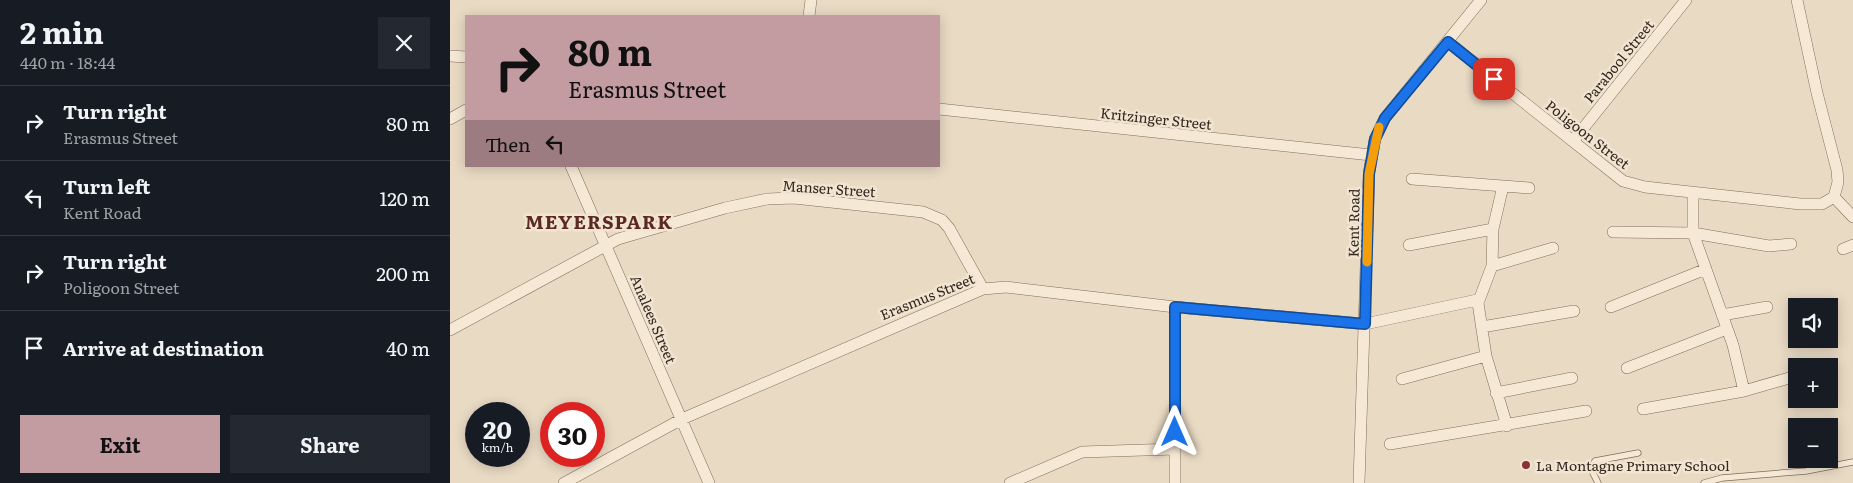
<!DOCTYPE html>
<html lang="en">
<head>
<meta charset="utf-8">
<style>
	:root { --surface:#171b24; --page:#242831; --text:#f1f3f6; --muted:#9ea1a6; --line:#363941; --accent:#c39ca2 }
	body { margin:0; font-family:Literata,serif; background:var(--page); color:var(--text); height:100vh; display:flex; flex-direction:column; font-size:19px; white-space:nowrap }
	* { box-sizing:border-box; margin:0 }
	p { font-size:16px; color:var(--muted) }
	.icon { flex:none; width:28px; height:28px; fill:none; stroke:currentColor; stroke-width:2; stroke-linecap:round; stroke-linejoin:round }
	.map { position:relative; flex:1; overflow:hidden }
	.side { display:flex; flex-direction:column; background:var(--surface); width:450px }
	.side>* { flex:none }
	.hud { position:absolute; left:15px; top:15px; width:475px; height:152px; border-radius:0px; box-shadow:0 2px 12px #0003; background:#c39ca2; color:#111; overflow:hidden }
	.buttons { position:absolute; left:1338px; top:298px; display:grid; gap:10px }
	.buttons a { display:grid; place-items:center; width:50px; height:50px; border-radius:0px; background:var(--surface); box-shadow:0 2px 12px #0003; font-size:25px }
	.speed { position:absolute; left:15px; top:402px; display:flex; gap:10px; font-size:25px; font-weight:700; text-align:center }
	.speed>* { display:grid; place-content:center; width:65px; height:65px; border-radius:50%; background:var(--surface); box-shadow:0 2px 12px #0003; line-height:1 }
	.speed small { font-size:12px; font-weight:400 }
	.speed .limit { border:8px solid #d22; background:#fff; color:#111 }
	.pin { position:absolute; display:grid; place-items:center; width:42px; height:42px; color:#fff; margin:-21px; border-radius:10px; box-shadow:0 2px 8px #0006 }
	.me { position:absolute; width:55px; margin:-28px; rotate:0deg; stroke-linejoin:round; filter:drop-shadow(0 0 4px #0008) }
	.turn { display:flex; align-items:center; gap:18px; height:105px; padding:0 20px; font-size:22px }
	.turn .icon { width:65px; height:65px; stroke-width:2.5 }
	.turn b { display:block; font-size:35px; line-height:42px }
	.then { display:flex; align-items:center; height:48px; padding:0 20px; background:#0003; gap:10px; font-size:19px }
	.round { display:grid; place-items:center; flex:none; width:52px; height:52px; border-radius:0px; background:var(--page) }
	.summary { display:flex; align-items:center; justify-content:space-between; height:85px; padding:0 20px }
	h1 { font-size:30px; font-weight:700; line-height:38px }
	.button { display:flex; gap:10px; margin-top:auto; padding:10px 20px }
	.button a { flex:1; height:58px; border-radius:0px; background:var(--accent); color:#111; font-size:20px; font-weight:700; line-height:58px; text-align:center }
	.button a+a { background:var(--page); color:var(--text) }
	ul { padding:0; list-style:none }
	li { display:flex; align-items:center; gap:15px; height:75px; padding:0 20px; border-top:1px solid var(--line) }
	li div { flex:1 }
	li b { display:block; font-size:19px }
	li em { font-style:normal }
	main { display:flex; flex:1; min-height:0 }
	.map>svg:first-child { display:block }
	.lines { fill:none; stroke-linecap:round; stroke-linejoin:round }
	.lane-casing { stroke:#826c5c; stroke-width:7 }
	.street-casing { stroke:#826c5c; stroke-width:12 }
	.lane { stroke:#f5e9d6; stroke-width:5.5 }
	.street { stroke:#f5e9d6; stroke-width:11 }
	.route-casing { stroke:#114b97; stroke-width:12 }
	.route { stroke:#1a73e8; stroke-width:9 }
	.slow { stroke:#f59e0b; stroke-width:9 }
	.poi-dot { fill:#8a323c; stroke:#f1e5d2; stroke-width:2 }
	.labels { text-anchor:middle; dominant-baseline:central; stroke-width:5; stroke-linejoin:round; paint-order:stroke }
	.street-label { font-size:14px; fill:#33271f; stroke:#f1e5d2 }
	.poi-label { font-size:14px; fill:#33271f; stroke:#f1e5d2; text-anchor:start }
	.district-label { font-size:19px; font-weight:bold; letter-spacing:1px; fill:#5b2922; stroke:#f1e5d2 }
</style>
</head>
<body>
<main>
<section class="side">
<div class="summary"><div><h1>2 min</h1><p>440 m · 18:44</p></div><a class="round"><svg class="icon" aria-label="close" viewBox="0 0 24 24"><path d="M6 6l12 12M18 6L6 18"/></svg></a></div>
<ul>
<li><svg class="icon" aria-label="right" viewBox="0 0 24 24"><path d="M7 20v-9h11M14 6l5 5-5 5"/></svg><div><b>Turn right</b><p>Erasmus Street</p></div><em>80 m</em></li>
<li><svg class="icon" aria-label="left" viewBox="0 0 24 24"><path d="M17 20v-9H6M10 6l-5 5 5 5"/></svg><div><b>Turn left</b><p>Kent Road</p></div><em>120 m</em></li>
<li><svg class="icon" aria-label="right" viewBox="0 0 24 24"><path d="M7 20v-9h11M14 6l5 5-5 5"/></svg><div><b>Turn right</b><p>Poligoon Street</p></div><em>200 m</em></li>
<li><svg class="icon" aria-label="arrive" viewBox="0 0 24 24"><path d="M6 21V4h12l-3 4 3 4H6"/></svg><div><b>Arrive at destination</b></div><em>40 m</em></li>
</ul>
<div class="button"><a>Exit</a><a>Share</a></div>
</section>
<div class="map">
<svg width="1403" height="483" viewBox="0 0 1403 483">
	<rect width="100%" height="100%" fill="#e9dac4"/>
	<g class="lines">
		<defs>
			<path id="lane" d="M 1148,483 L 1141,469 L 1145,461 L 1188,453
				M 1254,483 L 1272,478 L 1356,471 L 1403,462"/>
			<path id="street" d="M 359,16 L 361,0
				M 998,42 L 1173,181 L 1195,187 L 1350,204 L 1372,204 L 1384,197 L 1388,182 L 1387,170 L 1367,93 L 1347,0
				M 0,56 L 16,57
				M 489,109 L 921,155
				M 0,119 L 16,110
				M 1123,141 L 1236,0
				M 121,166 L 259,483
				M 962,179 L 1079,188
				M 1053,186 L 1043,229 L 1042,266 L 1028,303 L 1036,356 L 1057,426
				M 1243,192 L 1243,233 L 1283,345 L 1294,391
				M 1384,197 L 1403,217
				M 1163,232 L 1243,233 L 1319,246 L 1341,244
				M 959,245 L 1043,229
				M 1393,249 L 1403,245
				M 1042,266 L 1103,248
				M 725,307 L 725,483
				M 1161,307 L 1256,269
				M 1272,315 L 1317,307
				M 1032,327 L 1124,311
				M 0,330 L 168,239 L 275,208 L 317,199 L 344,198 L 473,212 L 492,220 L 499,228 L 533,289
				M 1177,368 L 1277,329
				M 952,379 L 1036,356
				M 1046,393 L 1122,378
				M 1193,409 L 1294,391 L 1346,376
				M 940,444 L 1136,411
				M 114,483 L 232,419 L 533,289 L 556,287 L 725,307 L 915,324 L 1027,300
				M 560,483 L 632,452 L 725,449
				M 909,483 L 919,173 L 925,139 L 935,118 L 1031,0"/>
		</defs>
		<use href="#lane" class="lane-casing"/>
		<use href="#street" class="street-casing"/>
		<use href="#lane" class="lane"/>
		<use href="#street" class="street"/>
	</g>
	<g class="lines">
		<defs>
			<path id="route" d="M 725,432 L 725,307 L 915,324 L 919,174 L 925,139 L 935,118 L 998,42 L 1044,79"/>
		</defs>
		<use href="#route" class="route-casing"/>
		<use href="#route" class="route"/>
		<path class="slow" d="M 917,262 L 919,174 L 929,127"/>
	</g>
	<circle class="poi-dot" cx="1076" cy="465" r="5"/>
	<g class="labels">
		<g class="street-label">
			<text transform="translate(1168 61) rotate(-51)">Parabool Street</text>
			<text transform="translate(706 118) rotate(6)">Kritzinger Street</text>
			<text transform="translate(1138 134) rotate(38)">Poligoon Street</text>
			<text transform="translate(379 188) rotate(4)">Manser Street</text>
			<text transform="translate(903 223) rotate(-89)">Kent Road</text>
			<text transform="translate(477 296) rotate(-22)">Erasmus Street</text>
			<text transform="translate(204 319) rotate(67)">Analees Street</text>
		</g>
		<g class="poi-label">
			<text x="1086" y="465">La Montagne Primary School</text>
		</g>
		<g class="district-label">
			<text x="149" y="221">MEYERSPARK</text>
		</g>
	</g>
</svg>
<div class="buttons">
<a><svg class="icon" aria-label="sound" viewBox="0 0 24 24"><path d="M4 9h4l5-4v14l-5-4H4zM17 9q2 3 0 6"/></svg></a>
<a>+</a>
<a>−</a>
</div>
<div class="speed"><div>20<small>km/h</small></div><div class="limit">30</div></div>
<div class="pin" style="left:1044px;top:79px;background:#d93025"><svg class="icon" aria-label="arrive" viewBox="0 0 24 24"><path d="M6 21V4h12l-3 4 3 4H6"/></svg></div>
<svg class="me" style="left:725px;top:432px" viewBox="-20 -20 40 40"><path d="M0-17L14 15 0 8-14 15z" fill="#1a73e8" stroke="#fff" stroke-width="4"/></svg>
<div class="hud">
<div class="turn"><svg class="icon" aria-label="right" viewBox="0 0 24 24"><path d="M7 20v-9h11M14 6l5 5-5 5"/></svg><div><b>80 m</b>Erasmus Street</div></div>
<div class="then">Then<svg class="icon" aria-label="left" viewBox="0 0 24 24"><path d="M17 20v-9H6M10 6l-5 5 5 5"/></svg></div>
</div>
</div>
</main>
</body>
</html>
